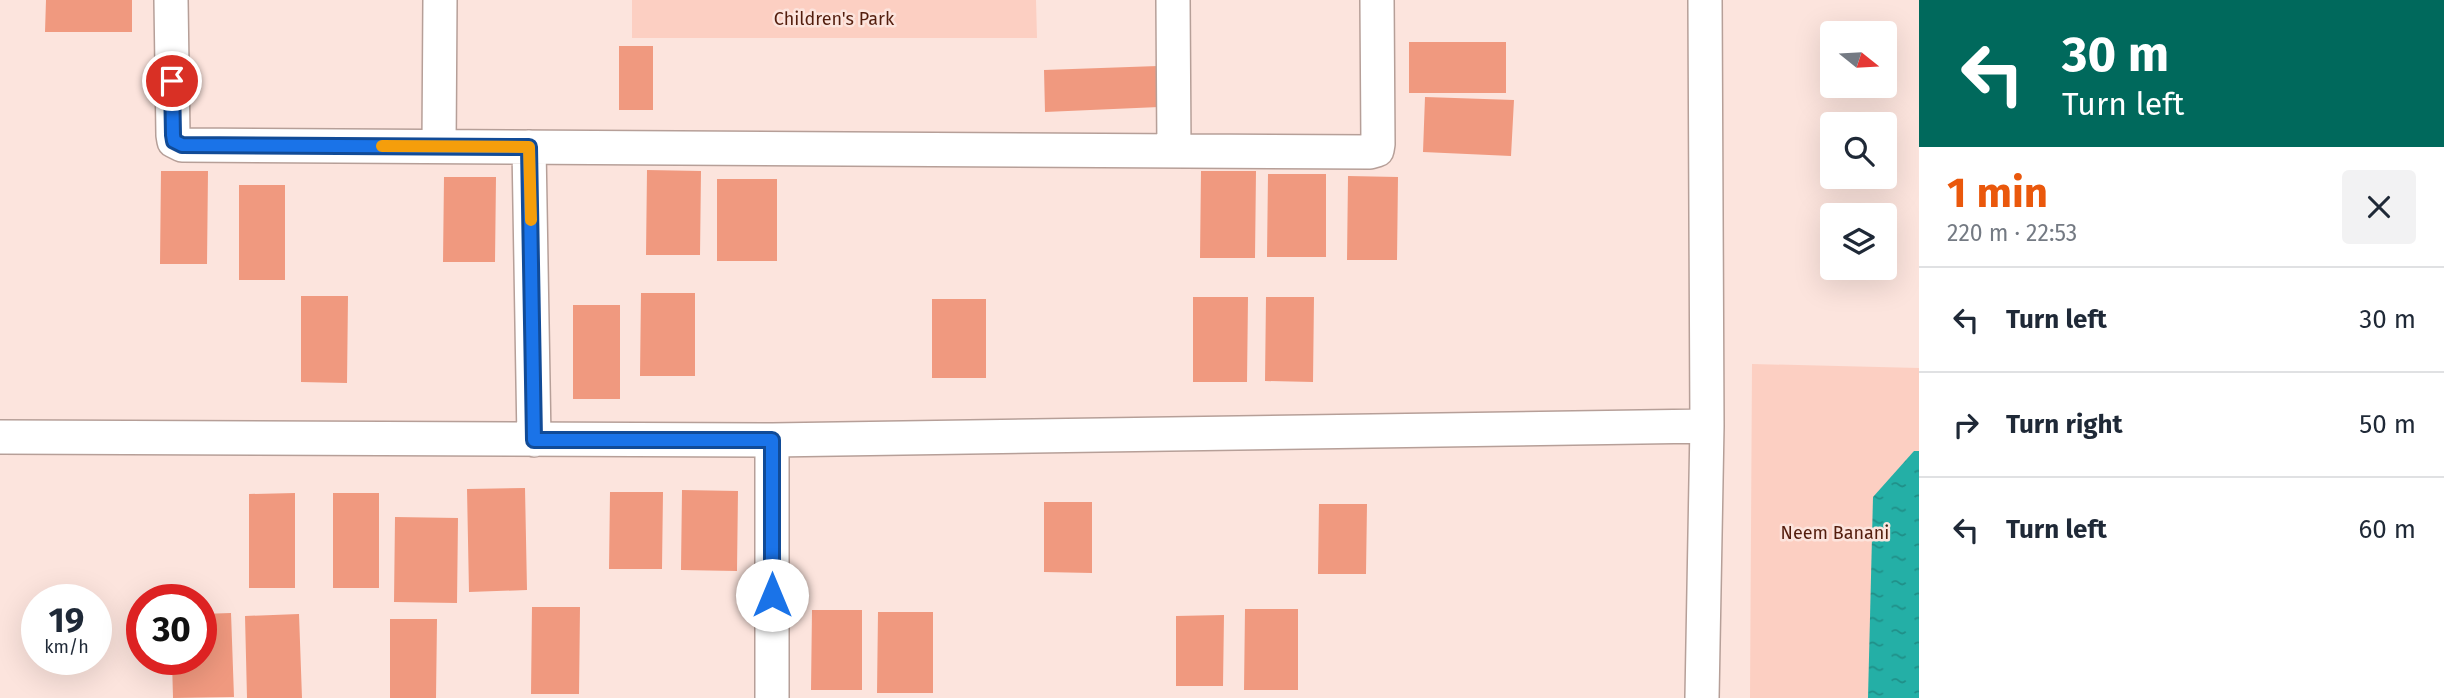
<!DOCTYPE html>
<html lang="en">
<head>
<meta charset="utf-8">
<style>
	:root { --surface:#fff; --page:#f2f2f3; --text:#1f2937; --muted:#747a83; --line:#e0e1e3; --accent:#ea580c }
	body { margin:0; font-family:"Fira Sans",sans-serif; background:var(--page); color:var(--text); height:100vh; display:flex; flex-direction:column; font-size:26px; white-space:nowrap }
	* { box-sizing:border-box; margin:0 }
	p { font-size:23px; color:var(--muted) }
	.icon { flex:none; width:38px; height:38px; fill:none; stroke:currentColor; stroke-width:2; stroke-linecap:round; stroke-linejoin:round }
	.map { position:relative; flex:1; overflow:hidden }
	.drawer { display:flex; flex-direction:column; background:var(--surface); width:525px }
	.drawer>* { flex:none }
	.banner { background:#00695c; color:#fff; overflow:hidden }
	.needle { width:46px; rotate:108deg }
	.controls { position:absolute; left:1820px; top:21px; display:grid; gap:14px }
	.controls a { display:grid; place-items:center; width:77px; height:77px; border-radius:7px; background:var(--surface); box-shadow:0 7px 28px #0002; font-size:35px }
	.speed { position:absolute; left:21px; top:584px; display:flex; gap:14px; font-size:35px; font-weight:700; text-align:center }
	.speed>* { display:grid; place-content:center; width:91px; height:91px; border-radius:50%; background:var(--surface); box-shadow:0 7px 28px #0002; line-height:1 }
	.speed small { font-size:18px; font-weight:400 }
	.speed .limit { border:10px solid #d22; background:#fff; color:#111 }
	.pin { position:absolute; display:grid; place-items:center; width:60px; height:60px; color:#fff; margin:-30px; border:4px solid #fff; border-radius:50%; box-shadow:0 2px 7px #0007 }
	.me { position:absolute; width:77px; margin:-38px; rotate:0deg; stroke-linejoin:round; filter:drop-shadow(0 0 5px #0008) }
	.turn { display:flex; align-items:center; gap:24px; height:147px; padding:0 28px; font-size:32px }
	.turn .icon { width:91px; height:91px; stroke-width:2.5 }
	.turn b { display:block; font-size:49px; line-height:60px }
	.round { display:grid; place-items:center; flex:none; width:74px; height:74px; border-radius:7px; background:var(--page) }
	.headline { display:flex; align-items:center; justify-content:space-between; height:119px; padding:0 28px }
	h1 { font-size:42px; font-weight:700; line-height:52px; color:var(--accent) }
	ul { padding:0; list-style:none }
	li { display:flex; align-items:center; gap:21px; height:105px; padding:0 28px; border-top:2px solid var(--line) }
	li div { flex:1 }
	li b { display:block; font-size:26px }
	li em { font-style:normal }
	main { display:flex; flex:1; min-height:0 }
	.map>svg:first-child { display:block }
	.green { fill:#fccfc2 }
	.water { fill:url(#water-ripples) }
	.building { fill:#f0997f }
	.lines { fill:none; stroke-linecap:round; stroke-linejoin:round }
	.street-casing { stroke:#b69f98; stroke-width:36 }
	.street { stroke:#fff; stroke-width:33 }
	.route-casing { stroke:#114b97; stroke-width:18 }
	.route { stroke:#1a73e8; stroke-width:12 }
	.slow { stroke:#f59e0b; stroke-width:12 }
	.labels { text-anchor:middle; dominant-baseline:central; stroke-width:5; stroke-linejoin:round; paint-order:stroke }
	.park-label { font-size:18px; fill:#531d0d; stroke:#fce4dd }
</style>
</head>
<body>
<main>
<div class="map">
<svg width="1919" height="698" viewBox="0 0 1919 698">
	<defs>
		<pattern id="water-ripples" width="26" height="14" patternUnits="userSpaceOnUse" patternTransform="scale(1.75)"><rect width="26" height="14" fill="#24afa6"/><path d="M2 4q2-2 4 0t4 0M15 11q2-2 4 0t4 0" fill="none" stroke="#208f88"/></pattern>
	</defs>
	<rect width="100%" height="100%" fill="#fce4dd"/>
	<path class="green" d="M 632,0 L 1036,0 L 1037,38 L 632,38 Z
		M 1752,364 L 1919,368 L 1919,698 L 1750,698 Z"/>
	<path class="water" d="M 1914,451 L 1919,451 L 1919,698 L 1868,698 L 1873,497 Z"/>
	<path class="building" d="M 46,0 L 132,0 L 132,32 L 45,32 Z
		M 1409,42 L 1506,42 L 1506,93 L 1409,93 Z
		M 619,46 L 653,46 L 653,110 L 619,110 Z
		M 1158,66 L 1159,107 L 1045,112 L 1044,70 Z
		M 1425,97 L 1514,100 L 1511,156 L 1423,152 Z
		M 647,170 L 701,171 L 700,255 L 646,255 Z
		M 161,171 L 208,171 L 207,264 L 160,264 Z
		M 1201,171 L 1256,171 L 1255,258 L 1200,258 Z
		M 1268,174 L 1326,174 L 1326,257 L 1267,257 Z
		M 1348,176 L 1398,177 L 1397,260 L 1347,260 Z
		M 444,177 L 496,177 L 495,262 L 443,262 Z
		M 717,179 L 777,179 L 777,261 L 717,261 Z
		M 239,185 L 285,185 L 285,280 L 239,280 Z
		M 641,293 L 695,293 L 695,376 L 640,376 Z
		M 301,296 L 348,296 L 347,383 L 301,382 Z
		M 1193,297 L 1248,297 L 1247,382 L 1193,382 Z
		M 1266,297 L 1314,297 L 1313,382 L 1265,381 Z
		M 932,299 L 986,299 L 986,378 L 932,378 Z
		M 573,305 L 620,305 L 620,399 L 573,399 Z
		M 525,488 L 527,590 L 469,592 L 467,489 Z
		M 682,490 L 738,491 L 737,571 L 681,570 Z
		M 610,492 L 663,492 L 662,569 L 609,569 Z
		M 295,493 L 295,588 L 249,588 L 249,494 Z
		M 333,493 L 379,493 L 379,588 L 333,588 Z
		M 1044,502 L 1092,502 L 1092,573 L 1044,572 Z
		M 1319,504 L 1367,504 L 1366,574 L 1318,574 Z
		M 395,517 L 458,518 L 457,603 L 394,602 Z
		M 532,607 L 580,607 L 579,694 L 531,694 Z
		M 1245,609 L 1298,609 L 1298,690 L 1244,690 Z
		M 812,610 L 862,610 L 862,690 L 811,690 Z
		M 878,612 L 933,612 L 933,693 L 877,693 Z
		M 231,613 L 234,697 L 173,698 L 172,660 L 201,660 L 201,614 Z
		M 299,614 L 302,698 L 247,698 L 245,616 Z
		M 1224,615 L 1223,686 L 1176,686 L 1176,616 Z
		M 390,619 L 437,619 L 436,698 L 390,698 Z"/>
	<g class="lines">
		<defs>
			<path id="street" d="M 171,0 L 173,135 L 174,141 L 182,145 L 1370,152 L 1377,150 L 1378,144 L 1377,0
				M 1173,0 L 1174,151
				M 439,146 L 440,0
				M 529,147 L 534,440
				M 0,437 L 772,440 L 1707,426
				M 772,698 L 772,440
				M 1702,698 L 1707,426 L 1705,0"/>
		</defs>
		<use href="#street" class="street-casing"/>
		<use href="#street" class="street"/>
	</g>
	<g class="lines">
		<defs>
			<path id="route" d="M 172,81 L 173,135 L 174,141 L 182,145 L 529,147 L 534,440 L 772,440 L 772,595"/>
		</defs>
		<use href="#route" class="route-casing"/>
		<use href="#route" class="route"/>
		<path class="slow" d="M 382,146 L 529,147 L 531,220"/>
	</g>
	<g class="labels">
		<g class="park-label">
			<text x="834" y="19">Children's Park</text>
			<text x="1835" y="533">Neem Banani</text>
		</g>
	</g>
</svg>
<div class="controls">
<a><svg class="needle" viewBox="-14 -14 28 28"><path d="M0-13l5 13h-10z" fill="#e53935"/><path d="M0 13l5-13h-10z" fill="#747a83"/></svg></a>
<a><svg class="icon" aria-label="search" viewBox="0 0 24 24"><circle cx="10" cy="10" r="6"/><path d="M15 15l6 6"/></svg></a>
<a><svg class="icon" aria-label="layers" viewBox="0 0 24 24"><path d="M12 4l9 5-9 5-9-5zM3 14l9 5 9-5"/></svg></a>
</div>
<div class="speed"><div>19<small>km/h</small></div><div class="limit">30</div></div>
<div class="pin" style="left:172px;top:81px;background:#d93025"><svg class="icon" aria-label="arrive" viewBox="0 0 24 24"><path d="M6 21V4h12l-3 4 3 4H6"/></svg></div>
<svg class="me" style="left:772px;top:595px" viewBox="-20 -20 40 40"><circle r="19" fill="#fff"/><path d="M0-13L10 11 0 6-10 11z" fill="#1a73e8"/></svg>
</div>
<section class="drawer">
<div class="banner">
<div class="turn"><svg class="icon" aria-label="left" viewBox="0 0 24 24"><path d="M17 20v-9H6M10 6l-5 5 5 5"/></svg><div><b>30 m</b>Turn left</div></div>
</div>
<div class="headline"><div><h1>1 min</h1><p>220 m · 22:53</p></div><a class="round"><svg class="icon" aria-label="close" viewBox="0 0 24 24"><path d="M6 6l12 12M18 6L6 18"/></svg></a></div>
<ul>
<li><svg class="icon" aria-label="left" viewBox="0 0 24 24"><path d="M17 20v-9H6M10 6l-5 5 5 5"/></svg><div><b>Turn left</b></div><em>30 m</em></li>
<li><svg class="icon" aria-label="right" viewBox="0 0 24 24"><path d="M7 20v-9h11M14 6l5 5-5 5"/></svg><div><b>Turn right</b></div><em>50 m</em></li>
<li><svg class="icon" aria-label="left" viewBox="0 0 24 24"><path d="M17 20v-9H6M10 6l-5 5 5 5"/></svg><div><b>Turn left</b></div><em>60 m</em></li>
</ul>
</section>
</main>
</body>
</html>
